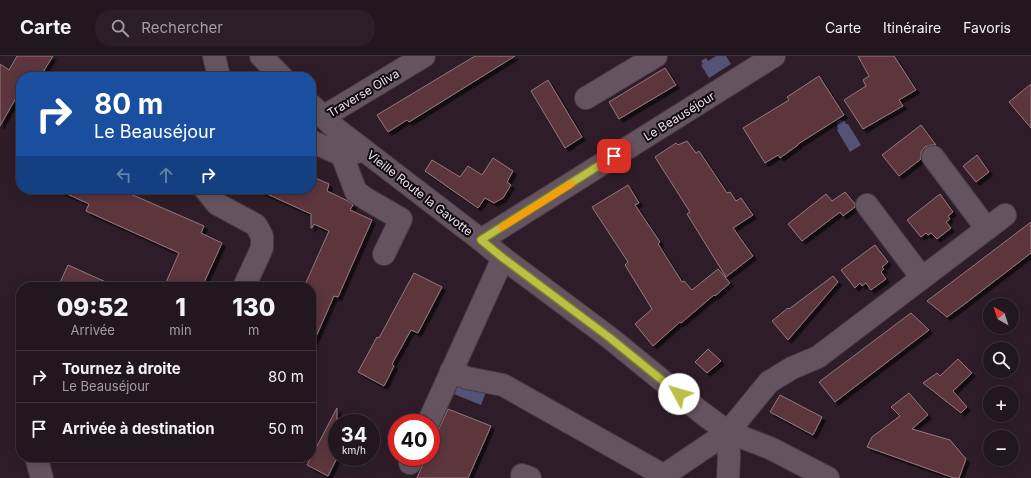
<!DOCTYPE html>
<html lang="fr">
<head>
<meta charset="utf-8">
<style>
	:root { --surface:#22161f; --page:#2a1f28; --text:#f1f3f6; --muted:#a29fa4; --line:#3f353d }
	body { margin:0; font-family:Inter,sans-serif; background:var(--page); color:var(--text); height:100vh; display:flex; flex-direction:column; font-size:15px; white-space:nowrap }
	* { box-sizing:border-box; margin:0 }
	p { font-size:13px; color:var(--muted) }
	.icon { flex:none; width:22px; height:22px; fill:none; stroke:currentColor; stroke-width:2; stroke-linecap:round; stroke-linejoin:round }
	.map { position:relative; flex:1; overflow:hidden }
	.details { position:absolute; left:16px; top:226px; width:300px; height:180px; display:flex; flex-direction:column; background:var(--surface); border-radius:16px; box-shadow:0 2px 10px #0003,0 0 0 1px var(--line) }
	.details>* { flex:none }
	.banner { position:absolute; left:16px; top:16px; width:300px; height:122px; border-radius:16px; box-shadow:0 2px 10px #0003,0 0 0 1px var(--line); background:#1a4fa0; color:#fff; overflow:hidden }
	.needle { width:26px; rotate:321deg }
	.tools { position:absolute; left:983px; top:242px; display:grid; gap:8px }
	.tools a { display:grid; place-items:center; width:36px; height:36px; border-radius:50%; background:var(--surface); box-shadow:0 2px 10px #0003,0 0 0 1px var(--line); font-size:20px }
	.speed { position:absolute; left:328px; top:358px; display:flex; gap:8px; font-size:20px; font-weight:700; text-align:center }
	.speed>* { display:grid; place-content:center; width:52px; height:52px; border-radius:50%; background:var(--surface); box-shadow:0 2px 10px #0003,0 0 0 1px var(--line); line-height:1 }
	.speed small { font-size:10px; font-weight:400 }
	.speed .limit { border:6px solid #d22; background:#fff; color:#111 }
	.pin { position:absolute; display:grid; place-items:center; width:34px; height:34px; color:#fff; margin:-17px; border-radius:8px; box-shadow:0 2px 6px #0006 }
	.me { position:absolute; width:44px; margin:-22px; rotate:309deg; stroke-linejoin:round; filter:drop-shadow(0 0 3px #0008) }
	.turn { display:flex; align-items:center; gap:14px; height:84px; padding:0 12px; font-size:18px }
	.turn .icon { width:52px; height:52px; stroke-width:2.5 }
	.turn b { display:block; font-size:28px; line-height:34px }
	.lanes { display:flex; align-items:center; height:38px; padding:0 12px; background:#0003; justify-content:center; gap:20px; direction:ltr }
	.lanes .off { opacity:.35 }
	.eta { display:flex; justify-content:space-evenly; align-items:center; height:68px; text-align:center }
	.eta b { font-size:24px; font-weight:800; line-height:28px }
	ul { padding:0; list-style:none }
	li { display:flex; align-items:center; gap:12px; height:52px; padding:0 12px; border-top:1px solid var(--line) }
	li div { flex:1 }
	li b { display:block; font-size:15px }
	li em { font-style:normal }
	header { display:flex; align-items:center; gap:24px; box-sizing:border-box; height:56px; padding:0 20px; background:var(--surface); border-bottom:1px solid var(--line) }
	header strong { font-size:19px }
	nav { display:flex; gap:22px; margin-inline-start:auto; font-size:14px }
	.search { width:280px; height:36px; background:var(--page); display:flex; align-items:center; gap:10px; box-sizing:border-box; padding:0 14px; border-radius:16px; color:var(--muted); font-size:15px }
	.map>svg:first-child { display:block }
	.water { fill:#535376 }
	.building { fill:#5b353e; stroke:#93797e; filter:url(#shadow) }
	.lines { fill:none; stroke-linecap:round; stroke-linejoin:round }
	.minor-casing { stroke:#493b45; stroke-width:24 }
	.minor { stroke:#665360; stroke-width:22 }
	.route-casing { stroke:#7a7d2d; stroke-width:10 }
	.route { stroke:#bbc045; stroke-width:7 }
	.slow { stroke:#f59e0b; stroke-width:7 }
	.labels { text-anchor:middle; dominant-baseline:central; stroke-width:4; stroke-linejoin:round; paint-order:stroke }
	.street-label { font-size:12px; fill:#ece0e8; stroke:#110a0f }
</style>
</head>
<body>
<header>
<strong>Carte</strong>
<div class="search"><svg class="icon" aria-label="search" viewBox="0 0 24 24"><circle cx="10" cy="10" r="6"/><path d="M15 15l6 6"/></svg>Rechercher</div>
<nav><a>Carte</a><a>Itinéraire</a><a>Favoris</a></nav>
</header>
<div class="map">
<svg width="1031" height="422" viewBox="0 0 1031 422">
	<defs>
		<filter id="shadow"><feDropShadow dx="3.5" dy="3.5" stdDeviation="0" flood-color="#0009"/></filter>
	</defs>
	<rect width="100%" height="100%" fill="#2e1d29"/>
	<path class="water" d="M 716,0 L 726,0 L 731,8 L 709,22 L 701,9 L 703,8 L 701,5 L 706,2 L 708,5 Z
		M 842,64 L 845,65 L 846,68 L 848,68 L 861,89 L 850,96 L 837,74 L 838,73 L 837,69 L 838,65 Z
		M 460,325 L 486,336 L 481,349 L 454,338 Z"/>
	<path class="building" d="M 17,0 L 53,0 L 40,21 L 21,21 L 21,33 L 0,70 L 0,8 L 9,14 Z
		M 475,0 L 515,0 L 409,66 L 407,64 L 388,76 L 377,59 Z
		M 858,0 L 894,0 L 916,34 L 899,44 L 903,50 L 863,73 L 844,44 L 866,30 L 863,24 L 869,20 Z
		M 665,12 L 676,29 L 619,63 L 609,46 Z
		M 819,20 L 844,59 L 798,88 L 798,89 L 780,102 L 778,99 L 765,107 L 743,72 L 789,44 L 787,41 Z
		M 548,24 L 582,81 L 565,92 L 531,35 Z
		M 1031,28 L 1031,72 L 1009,46 Z
		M 921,69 L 936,89 L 931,89 L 925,91 L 921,96 L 921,103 L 899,120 L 882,99 Z
		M 687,85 L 696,97 L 699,95 L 727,137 L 730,136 L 736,145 L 741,142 L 753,159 L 733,172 L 753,200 L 726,221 L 687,158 L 690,156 L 655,101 L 676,87 L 678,89 Z
		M 977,99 L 989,116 L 976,126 L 963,110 Z
		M 493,102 L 513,115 L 507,126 L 511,129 L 503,142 L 494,147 L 485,142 L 478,152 L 425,115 L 432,104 L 460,121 L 468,110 L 482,119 Z
		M 311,120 L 329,128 L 327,135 L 348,145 L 353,149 L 350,154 L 372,164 L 338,241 L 334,240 L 311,292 L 311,231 L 304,231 L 329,175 L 314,168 L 312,172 L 311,172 L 311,158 L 256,133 L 311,133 Z
		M 628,129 L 639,147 L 635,149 L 660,186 L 658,188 L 682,226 L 684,225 L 692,234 L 718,213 L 730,227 L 715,240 L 714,239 L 681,267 L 680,266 L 653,290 L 635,268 L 652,253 L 625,209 L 628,206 L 592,151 Z
		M 56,133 L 119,133 L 204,170 L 201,177 L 222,187 L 202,231 L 164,231 L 179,197 L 86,155 L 89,148 Z
		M 845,136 L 855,148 L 855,151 L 843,160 L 840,156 L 802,185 L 788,168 L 826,138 L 832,145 Z
		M 940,138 L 953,156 L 948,160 L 950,163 L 946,166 L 951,172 L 937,183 L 931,177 L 928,179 L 926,177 L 921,181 L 907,164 Z
		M 1031,166 L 1031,197 L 962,250 L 947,261 L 927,245 Z
		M 875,189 L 888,206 L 882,211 L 884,213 L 881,216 L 886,223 L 871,234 L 866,227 L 862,230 L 860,227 L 855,232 L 841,214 Z
		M 68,209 L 117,231 L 58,231 Z
		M 414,217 L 442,231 L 418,277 L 411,274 L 392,308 L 394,310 L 384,330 L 358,316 L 377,281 L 379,282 Z
		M 833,220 L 838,226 L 788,284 L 772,265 L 788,252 L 789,253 Z
		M 911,257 L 929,274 L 835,346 L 819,326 Z
		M 708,293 L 721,305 L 707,317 L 695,306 Z
		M 958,303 L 972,317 L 953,335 L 967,351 L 961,357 L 923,327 L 937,317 L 940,320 Z
		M 909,337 L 928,359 L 912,373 L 950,384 L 966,403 L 959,422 L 954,422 L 867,391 L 872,381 L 900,360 L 891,351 Z
		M 780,339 L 822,361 L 813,379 L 770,356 Z
		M 337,352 L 337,402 L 328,420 L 307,409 Z
		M 448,353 L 491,370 L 468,422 L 417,422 L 426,401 L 431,401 L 431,390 Z"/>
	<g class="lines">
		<defs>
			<path id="minor" d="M 214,0 L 219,21
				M 261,0 L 282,21
				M 586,42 L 656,0
				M 311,49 L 335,72 L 481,184 L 503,202 L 610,282 L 702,357 L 728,376 L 770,392 L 828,422
				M 323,61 L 424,0
				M 311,85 L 342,99 L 350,97 L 357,96
				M 342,99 L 356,136 L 368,144 L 401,163 L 384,198
				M 933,101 L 987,173
				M 205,133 L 217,148 L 256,169 L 262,180 L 262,192 L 244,231
				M 867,149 L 922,222
				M 481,184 L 774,0
				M 451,315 L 467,322 L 503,329 L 663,419
				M 428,367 L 503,202
				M 36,401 L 42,422
				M 410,407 L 413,401
				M 522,419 L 530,422
				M 660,422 L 728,376 L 769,326 L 792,312 L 818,301 L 1005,159
				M 728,422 L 729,401 L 728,376"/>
		</defs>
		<use href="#minor" class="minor-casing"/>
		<use href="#minor" class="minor"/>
	</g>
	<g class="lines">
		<defs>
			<path id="route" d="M 614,100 L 481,184 L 503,202 L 610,282 L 679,338"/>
		</defs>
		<use href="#route" class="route-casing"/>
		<use href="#route" class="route"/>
		<path class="slow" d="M 502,171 L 571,128"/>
	</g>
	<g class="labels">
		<g class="street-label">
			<text transform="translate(363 37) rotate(-31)">Traverse Oliva</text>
			<text transform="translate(679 60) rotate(-32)">Le Beauséjour</text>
			<text transform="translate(420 137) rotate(38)">Vieille Route la Gavotte</text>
		</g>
	</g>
</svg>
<div class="tools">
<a><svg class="needle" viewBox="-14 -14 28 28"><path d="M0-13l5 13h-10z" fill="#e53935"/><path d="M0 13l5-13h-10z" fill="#a29fa4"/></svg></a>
<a><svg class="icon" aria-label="search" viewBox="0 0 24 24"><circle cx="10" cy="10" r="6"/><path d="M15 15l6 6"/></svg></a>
<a>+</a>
<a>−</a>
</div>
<div class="speed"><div>34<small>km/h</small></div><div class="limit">40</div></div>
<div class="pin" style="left:614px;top:100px;background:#d93025"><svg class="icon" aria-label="arrive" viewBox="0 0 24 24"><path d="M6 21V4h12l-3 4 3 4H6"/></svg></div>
<svg class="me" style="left:679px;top:338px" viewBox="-20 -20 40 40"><circle r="19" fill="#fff"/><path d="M0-13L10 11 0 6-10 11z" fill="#bbc045"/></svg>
<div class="banner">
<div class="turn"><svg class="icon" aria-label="right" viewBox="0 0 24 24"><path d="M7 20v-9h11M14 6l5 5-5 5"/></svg><div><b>80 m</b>Le Beauséjour</div></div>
<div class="lanes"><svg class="icon off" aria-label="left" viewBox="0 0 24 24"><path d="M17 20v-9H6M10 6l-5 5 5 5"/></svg><svg class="icon off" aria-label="ahead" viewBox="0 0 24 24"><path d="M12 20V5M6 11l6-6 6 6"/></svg><svg class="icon" aria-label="right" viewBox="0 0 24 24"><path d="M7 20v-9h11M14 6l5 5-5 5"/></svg></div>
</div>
<section class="details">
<div class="eta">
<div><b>09:52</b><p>Arrivée</p></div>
<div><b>1</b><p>min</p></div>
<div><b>130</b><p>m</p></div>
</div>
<ul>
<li><svg class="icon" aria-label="right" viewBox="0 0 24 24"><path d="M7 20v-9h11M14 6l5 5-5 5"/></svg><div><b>Tournez à droite</b><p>Le Beauséjour</p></div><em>80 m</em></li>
<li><svg class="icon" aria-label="arrive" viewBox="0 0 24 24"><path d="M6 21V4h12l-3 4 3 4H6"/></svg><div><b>Arrivée à destination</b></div><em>50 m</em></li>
</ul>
</section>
</div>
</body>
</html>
